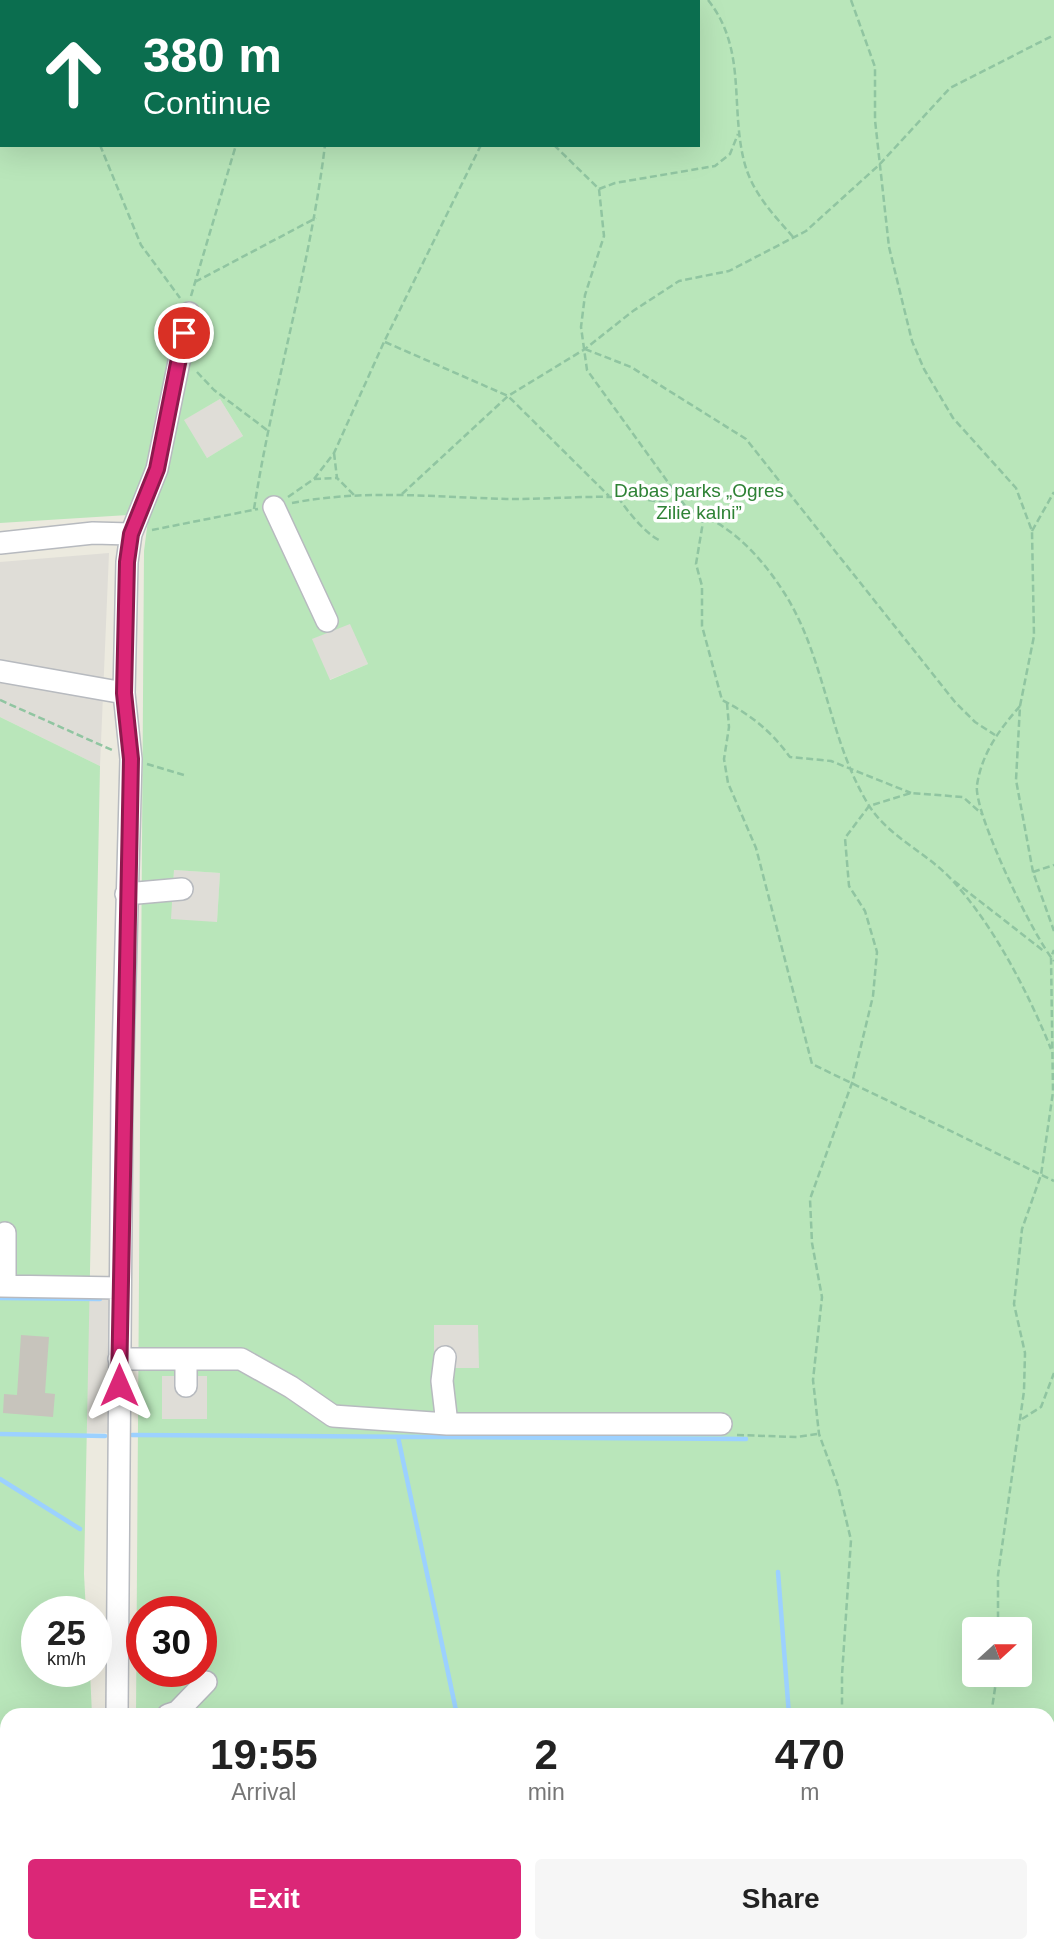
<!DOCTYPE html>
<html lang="en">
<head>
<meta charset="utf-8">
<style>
	:root { --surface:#fff; --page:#f6f6f6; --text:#222; --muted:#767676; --accent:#db2777 }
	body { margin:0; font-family:Arial,sans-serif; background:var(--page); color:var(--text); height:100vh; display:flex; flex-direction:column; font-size:26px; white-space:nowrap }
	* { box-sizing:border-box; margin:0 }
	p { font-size:23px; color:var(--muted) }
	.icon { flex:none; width:38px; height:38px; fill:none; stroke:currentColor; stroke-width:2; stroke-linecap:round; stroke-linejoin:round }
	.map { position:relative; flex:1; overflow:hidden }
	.side { position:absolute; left:0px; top:1708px; width:1055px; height:245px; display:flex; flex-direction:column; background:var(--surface); border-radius:21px 21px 0 0; box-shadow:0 7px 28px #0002 }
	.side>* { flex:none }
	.top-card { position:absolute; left:0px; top:0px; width:700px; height:147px; box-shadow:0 7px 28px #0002; background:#0b6e4f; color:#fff; overflow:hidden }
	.needle { width:46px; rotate:69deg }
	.tools { position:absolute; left:962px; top:1617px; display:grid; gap:14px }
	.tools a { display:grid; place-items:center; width:70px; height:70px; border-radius:7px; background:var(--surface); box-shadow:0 7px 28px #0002; font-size:35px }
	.speed { position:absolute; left:21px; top:1596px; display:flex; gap:14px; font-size:35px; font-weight:700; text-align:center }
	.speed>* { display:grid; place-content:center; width:91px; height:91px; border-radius:50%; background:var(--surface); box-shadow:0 7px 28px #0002; line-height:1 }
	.speed small { font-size:18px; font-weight:400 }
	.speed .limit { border:10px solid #d22; background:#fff; color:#111 }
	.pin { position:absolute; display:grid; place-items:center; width:60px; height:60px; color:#fff; margin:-30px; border:4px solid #fff; border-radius:50%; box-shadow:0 2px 7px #0007 }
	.me { position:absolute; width:77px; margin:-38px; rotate:0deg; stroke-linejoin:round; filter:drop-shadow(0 0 5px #0008) }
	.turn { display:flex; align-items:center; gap:24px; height:147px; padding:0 28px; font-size:32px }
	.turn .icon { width:91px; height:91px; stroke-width:2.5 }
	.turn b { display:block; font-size:49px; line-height:60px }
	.eta { display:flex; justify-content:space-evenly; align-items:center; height:119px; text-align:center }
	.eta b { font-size:42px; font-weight:800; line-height:49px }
	.cta { display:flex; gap:14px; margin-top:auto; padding:14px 28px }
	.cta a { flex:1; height:80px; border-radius:7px; background:var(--accent); color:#fff; font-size:28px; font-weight:800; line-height:80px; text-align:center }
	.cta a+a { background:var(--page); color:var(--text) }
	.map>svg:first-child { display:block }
	.industrial { fill:#dfddd7 }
	.green { fill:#b9e6ba; fill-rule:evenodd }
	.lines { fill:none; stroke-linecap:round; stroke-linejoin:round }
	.stream { stroke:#9cd1ff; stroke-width:4.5 }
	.building { fill:#c7c4bc }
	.minor-casing { stroke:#b7babf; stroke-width:24 }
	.path { stroke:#90c5a1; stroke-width:2.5; stroke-dasharray:7 3.5; stroke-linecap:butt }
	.minor { stroke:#fff; stroke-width:21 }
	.route-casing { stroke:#8e194d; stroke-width:18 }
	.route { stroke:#db2777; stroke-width:12 }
	.labels { text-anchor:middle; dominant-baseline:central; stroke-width:7; stroke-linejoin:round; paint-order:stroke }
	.park-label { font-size:19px; fill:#2e8235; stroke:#fff }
</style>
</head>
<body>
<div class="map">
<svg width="1054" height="1953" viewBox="0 0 1054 1953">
	<rect width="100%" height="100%" fill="#eceadf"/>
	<path class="industrial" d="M 220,399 L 243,436 L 207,458 L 183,420 Z
		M 109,553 L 100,766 L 0,717 L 0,562 Z
		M 351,623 L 368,664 L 329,680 L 311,639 Z
		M 174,870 L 220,873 L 217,923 L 170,920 Z
		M 0,1291 L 110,1292 L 109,1433 L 0,1432 Z
		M 434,1325 L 479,1325 L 479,1369 L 434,1369 Z
		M 162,1375 L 207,1376 L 207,1419 L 162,1419 Z"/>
	<path class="green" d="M 0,0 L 1054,0 L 1054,1953 L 135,1953 L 135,1946 L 1048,1946 L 1048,1715 L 136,1715 L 144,551 L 148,520 L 128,515 L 0,523 ZM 2,2 L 698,2 L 698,145 L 2,145 ZM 220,399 L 243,436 L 207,458 L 184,420 ZM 350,624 L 368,664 L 330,680 L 312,639 ZM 174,870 L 220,873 L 217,922 L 171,919 ZM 434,1325 L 478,1325 L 479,1368 L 434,1368 ZM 162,1376 L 207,1376 L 207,1419 L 162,1419 ZM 142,1612 L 201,1612 L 201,1671 L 142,1671 ZM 975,1629 L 1020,1629 L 1020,1675 L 975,1675 Z
		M 0,717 L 100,766 L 84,1574 L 86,1612 L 37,1612 L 37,1671 L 90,1671 L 92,1715 L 7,1715 L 7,1946 L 95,1946 L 94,1953 L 0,1953 Z"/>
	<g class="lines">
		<path class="stream" d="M 0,1298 L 100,1299
			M 0,1434 L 105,1436
			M 132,1435 L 746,1439
			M 398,1437 L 457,1715
			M 0,1479 L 80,1529
			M 778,1572 L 789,1715
			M 506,1946 L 508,1953
			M 808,1946 L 809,1953"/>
	</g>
	<path class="building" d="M 21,1335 L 49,1337 L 45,1393 L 55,1394 L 53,1417 L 3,1413 L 4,1394 L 17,1395 Z"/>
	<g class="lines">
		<defs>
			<path id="minor" d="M 274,507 L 327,621
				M 0,543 L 93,533 L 131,534
				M 0,671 L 124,693
				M 126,894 L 182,889
				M 0,1286 L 120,1288
				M 5,1286 L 5,1233
				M 445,1357 L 442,1381 L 447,1424
				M 119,1359 L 241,1359 L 291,1387 L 333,1416 L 447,1424 L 721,1424
				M 186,1359 L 186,1386
				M 117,1715 L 122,1092 L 131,759 L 124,693 L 127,562 L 131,534 L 157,469 L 189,313
				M 168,1715 L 177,1712 L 206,1682
				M 114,1953 L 114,1946"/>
		</defs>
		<use href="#minor" class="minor-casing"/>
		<path class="path" d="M 40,0 L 41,2
			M 469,0 L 470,2
			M 708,0 C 747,49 730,105 744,161 C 752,193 773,214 794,238
			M 851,0 L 875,67 L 875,120 L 889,247 L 912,341 L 924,369 L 953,418 L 1016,488 L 1032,531 L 1034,636 L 1020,706 L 1016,780 L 1033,872 L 1054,931
			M 269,2 L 270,0
			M 355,2 L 356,0
			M 554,2 L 555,0
			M 100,145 L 141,245 L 180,298
			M 554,145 L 599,189 L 604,236 L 585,295 L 581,327 L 587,370 L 688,510
			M 599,189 L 615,183 L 715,166 L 730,154 L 738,134
			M 195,282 L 316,218
			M 191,296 L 236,145
			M 385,342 L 508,396 L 609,496
			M 585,349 L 631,367 L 746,439 L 955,702 L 975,722 L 995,735
			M 197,372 L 214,390 L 267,430
			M 334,453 L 337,478 L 354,495
			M 314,479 L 337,478
			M 402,494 L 508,396 L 585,349 L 633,311 L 679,281 L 729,271 L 806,231 L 879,165 L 950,88 L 1054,35
			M 288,497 L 314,479 L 334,453 L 384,342 L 481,145
			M 618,497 C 627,511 646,534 659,540
			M 292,503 C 364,489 434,497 506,499 C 572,500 639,487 702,515 C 736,530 763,560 783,591 C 825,655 828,738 868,804 C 888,837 925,851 951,879 C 993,924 1028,992 1051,1049
			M 254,509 C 273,387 310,268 325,145
			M 704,516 L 696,564 L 702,586 L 702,626 L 722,700 C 751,715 770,730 790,757 L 831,761 L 911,793
			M 152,530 L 258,509
			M 1032,531 L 1054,492
			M 0,700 L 112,750
			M 727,703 L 729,727 L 724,759 L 728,783 L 756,848 L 812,1064 L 1054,1181
			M 1020,706 C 999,730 982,753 977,785 C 973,812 1034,938 1054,961
			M 147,764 L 187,776
			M 1033,872 L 1054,865
			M 954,881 L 1045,952
			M 1022,1419 L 1041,1407 L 1054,1373
			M 737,1435 L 797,1437 L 817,1434
			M 998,1629 L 998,1575 L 1024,1391 L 1025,1353 L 1014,1304 L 1022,1229 L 1041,1175 L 1053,1092 L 1051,957 L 1054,950
			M 842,1715 L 842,1675 L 851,1540 L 838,1486 L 819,1434 L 813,1380 L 822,1297 L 812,1243 L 810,1199 L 852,1083 L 873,996 L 877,952 L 865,911 L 849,886 L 845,838 L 869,806 L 911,793 L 963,797 L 982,814
			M 991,1715 L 997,1675
			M 1048,1929 L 1054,1926
			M 845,1953 L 845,1946
			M 1021,1953 L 1028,1946
			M 1042,1953 L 1042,1946"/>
		<use href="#minor" class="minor"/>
	</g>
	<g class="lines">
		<defs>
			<path id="route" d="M 119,1385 L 131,759 L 124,693 L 127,562 L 131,534 L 157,469 L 184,333"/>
		</defs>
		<use href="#route" class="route-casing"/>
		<use href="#route" class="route"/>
	</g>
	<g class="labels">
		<g class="park-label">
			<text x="699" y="490">Dabas parks „Ogres<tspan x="699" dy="22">Zilie kalni”</tspan></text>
		</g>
	</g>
</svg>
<div class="tools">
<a><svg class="needle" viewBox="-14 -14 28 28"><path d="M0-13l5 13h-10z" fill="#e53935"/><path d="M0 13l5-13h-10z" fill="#767676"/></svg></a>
</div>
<div class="speed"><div>25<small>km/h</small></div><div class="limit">30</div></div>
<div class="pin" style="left:184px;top:333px;background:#d93025"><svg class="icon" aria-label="arrive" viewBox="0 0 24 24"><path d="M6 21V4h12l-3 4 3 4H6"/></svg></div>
<svg class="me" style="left:119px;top:1385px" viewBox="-20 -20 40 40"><path d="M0-17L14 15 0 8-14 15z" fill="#db2777" stroke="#fff" stroke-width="4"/></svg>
<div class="top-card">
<div class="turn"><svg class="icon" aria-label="ahead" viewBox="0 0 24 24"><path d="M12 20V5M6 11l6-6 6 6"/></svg><div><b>380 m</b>Continue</div></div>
</div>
<section class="side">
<div class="eta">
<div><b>19:55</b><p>Arrival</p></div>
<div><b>2</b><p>min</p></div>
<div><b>470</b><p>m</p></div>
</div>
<div class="cta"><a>Exit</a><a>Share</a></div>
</section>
</div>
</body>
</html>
